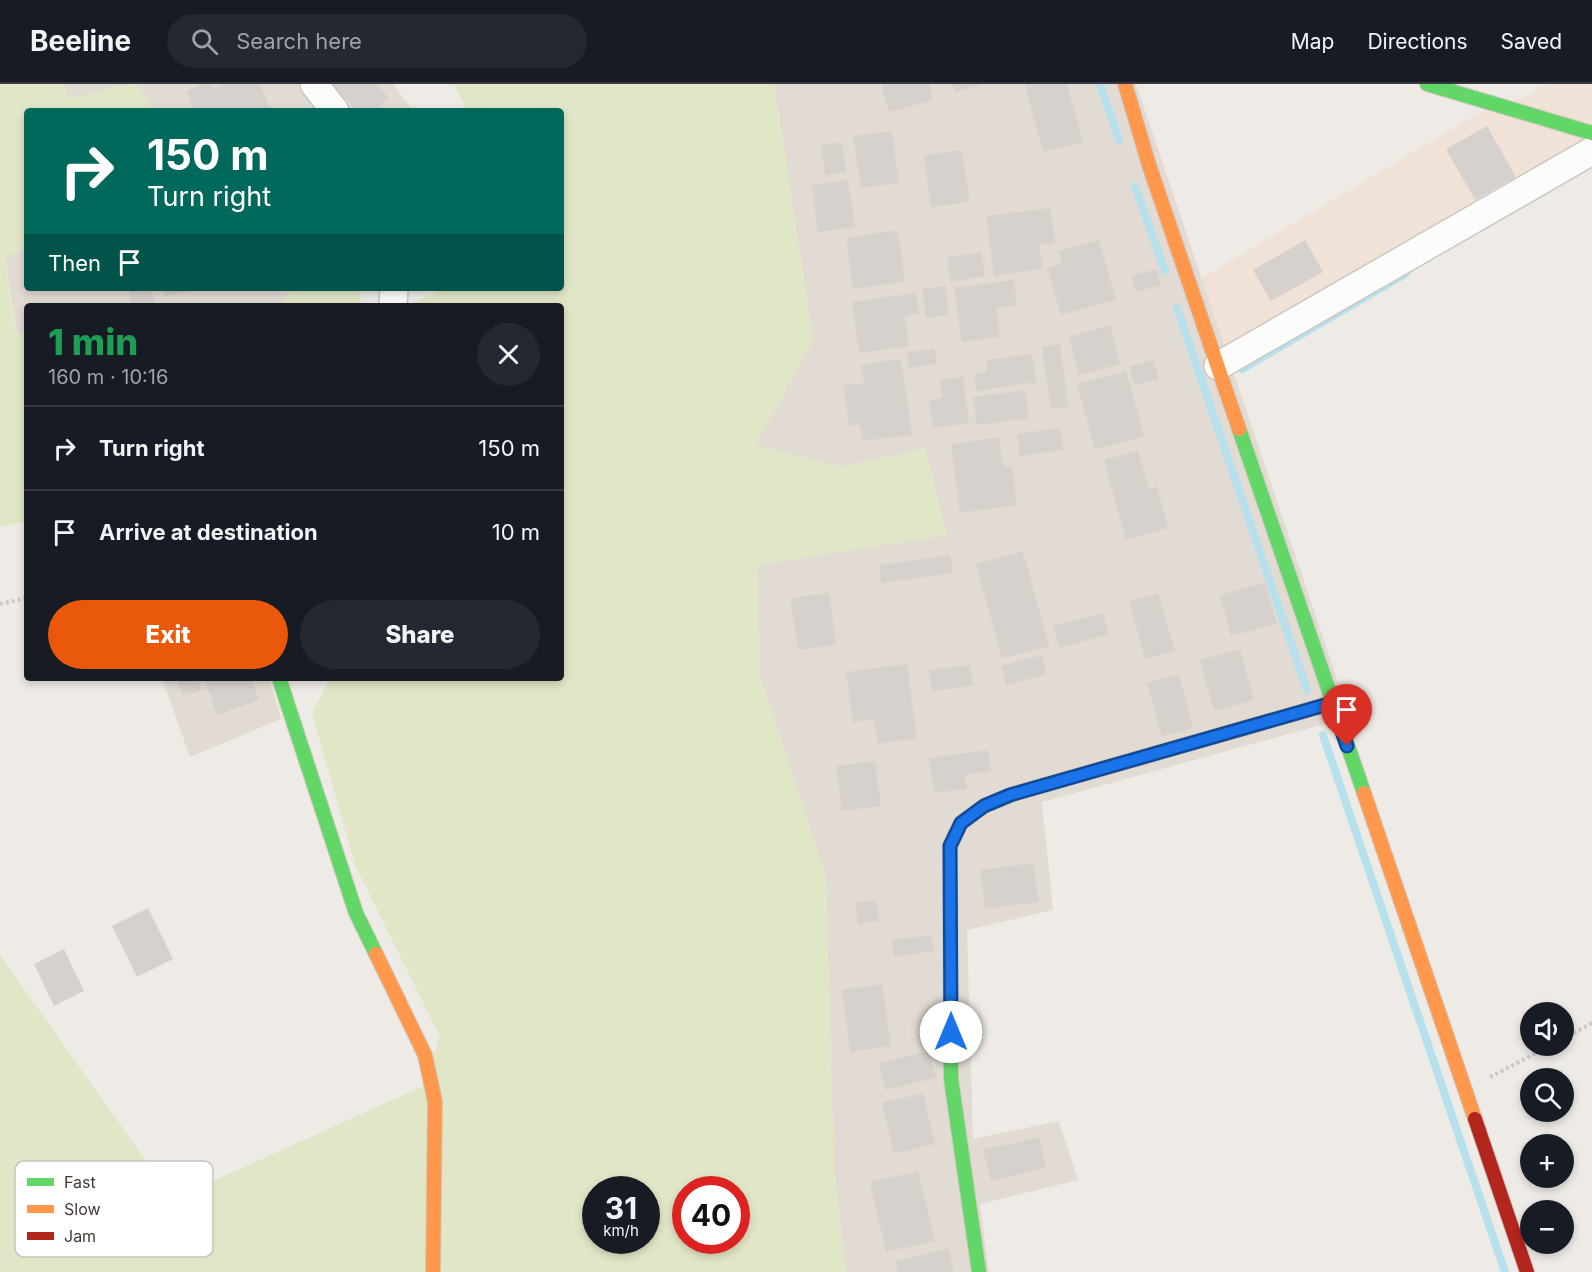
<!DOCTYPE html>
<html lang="en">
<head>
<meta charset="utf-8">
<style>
	:root { --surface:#171b24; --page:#242831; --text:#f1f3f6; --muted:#9ea1a6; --line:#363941; --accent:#ea580c }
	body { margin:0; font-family:Inter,sans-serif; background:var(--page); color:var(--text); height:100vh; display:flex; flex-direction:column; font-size:22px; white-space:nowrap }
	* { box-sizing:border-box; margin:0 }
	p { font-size:20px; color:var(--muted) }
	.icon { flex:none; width:33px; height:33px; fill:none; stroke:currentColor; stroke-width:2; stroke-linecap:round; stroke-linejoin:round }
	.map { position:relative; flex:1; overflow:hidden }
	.details { position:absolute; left:24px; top:219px; width:540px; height:378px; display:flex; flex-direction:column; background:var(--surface); border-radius:6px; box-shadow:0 3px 9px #0003 }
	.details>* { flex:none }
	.hud { position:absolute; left:24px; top:24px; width:540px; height:183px; border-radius:6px; box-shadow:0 3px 9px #0003; background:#00695c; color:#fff; overflow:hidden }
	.controls { position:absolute; left:1520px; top:918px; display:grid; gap:12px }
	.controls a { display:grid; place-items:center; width:54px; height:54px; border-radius:50%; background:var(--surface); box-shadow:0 3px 9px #0003; font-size:30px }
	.speed { position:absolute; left:582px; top:1092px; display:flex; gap:12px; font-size:30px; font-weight:700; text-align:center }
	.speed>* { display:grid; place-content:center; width:78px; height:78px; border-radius:50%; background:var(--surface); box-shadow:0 3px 9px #0003; line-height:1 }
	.speed small { font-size:15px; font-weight:400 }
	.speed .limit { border:9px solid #d22; background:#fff; color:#111 }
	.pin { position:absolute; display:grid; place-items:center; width:51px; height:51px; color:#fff; margin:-62px -26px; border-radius:50% 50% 50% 0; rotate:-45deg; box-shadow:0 0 6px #0007 }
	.pin .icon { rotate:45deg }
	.me { position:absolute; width:66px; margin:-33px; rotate:0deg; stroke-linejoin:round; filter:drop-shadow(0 0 4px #0008) }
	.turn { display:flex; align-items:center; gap:21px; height:126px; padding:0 24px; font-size:27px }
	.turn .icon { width:78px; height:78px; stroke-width:2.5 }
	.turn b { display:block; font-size:42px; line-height:51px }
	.then { display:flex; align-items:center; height:57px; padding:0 24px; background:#0003; gap:12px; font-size:22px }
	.round { display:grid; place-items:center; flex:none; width:63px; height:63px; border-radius:32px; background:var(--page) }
	.headline { display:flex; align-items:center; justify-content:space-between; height:102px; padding:0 24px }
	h1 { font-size:36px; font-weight:800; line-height:45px; color:#1e9e55 }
	.cta { display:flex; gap:12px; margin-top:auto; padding:12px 24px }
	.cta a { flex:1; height:69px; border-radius:36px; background:var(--accent); color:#fff; font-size:24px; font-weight:800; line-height:69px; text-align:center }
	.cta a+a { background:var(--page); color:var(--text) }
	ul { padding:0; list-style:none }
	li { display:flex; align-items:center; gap:18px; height:84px; padding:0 24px; border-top:2px solid var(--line) }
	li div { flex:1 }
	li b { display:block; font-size:22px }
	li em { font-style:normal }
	header { display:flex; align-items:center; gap:36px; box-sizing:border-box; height:84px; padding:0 30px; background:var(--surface); border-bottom:2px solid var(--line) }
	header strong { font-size:28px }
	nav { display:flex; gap:33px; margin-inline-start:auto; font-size:21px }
	.search { width:420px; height:54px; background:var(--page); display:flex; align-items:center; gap:15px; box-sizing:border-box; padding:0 21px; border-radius:33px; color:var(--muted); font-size:22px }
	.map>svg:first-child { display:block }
	.residential { fill:#e2dbd3 }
	.commercial { fill:#f1e2d8 }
	.green { fill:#e1e7c6; fill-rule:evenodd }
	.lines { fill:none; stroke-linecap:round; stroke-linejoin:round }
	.stream { stroke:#b6e0ec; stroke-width:8 }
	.building { fill:#d6d1cd }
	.street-casing { stroke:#cac6c2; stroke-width:30 }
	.fast-casing { stroke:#cec7be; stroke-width:16 }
	.slow-casing { stroke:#cec7be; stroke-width:16 }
	.jam-casing { stroke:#cec7be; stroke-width:16 }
	.path { stroke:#ccc9c5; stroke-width:4; stroke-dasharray:3 3; stroke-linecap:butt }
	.street { stroke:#fcfcfb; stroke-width:27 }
	.fast { stroke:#63d668; stroke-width:14 }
	.slow { stroke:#ff974d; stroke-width:14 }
	.jam { stroke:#b3261e; stroke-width:14 }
	.route-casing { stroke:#114b97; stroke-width:15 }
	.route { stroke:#1a73e8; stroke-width:10 }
	.key { fill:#fff; stroke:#c6c4c2; stroke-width:1.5 }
	.key-label { font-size:16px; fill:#423933 }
</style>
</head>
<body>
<header>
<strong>Beeline</strong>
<div class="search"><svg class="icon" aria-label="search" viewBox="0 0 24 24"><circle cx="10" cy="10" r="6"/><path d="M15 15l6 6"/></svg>Search here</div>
<nav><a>Map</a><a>Directions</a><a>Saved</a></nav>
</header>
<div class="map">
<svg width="1592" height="1188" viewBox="0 0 1592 1188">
	<rect width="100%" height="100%" fill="#eeeae6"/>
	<path class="residential" d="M 63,0 L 129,0 L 70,15 Z
		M 136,0 L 393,0 L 413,27 L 153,27 Z
		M 774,0 L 1136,0 L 1350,633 L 1042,718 L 1053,826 L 967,846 L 973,1055 L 1059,1037 L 1078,1096 L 980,1120 L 989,1188 L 846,1188 L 834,1090 L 826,793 L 759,589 L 757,480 L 947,451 L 925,365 L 841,383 L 755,361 L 813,257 Z
		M 27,164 L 27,204 L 293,204 L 279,222 L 27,222 L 27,249 L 17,251 L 5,172 Z
		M 162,594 L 269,594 L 281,635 L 190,673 Z"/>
	<path class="commercial" d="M 1547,0 L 1592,0 L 1592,52 L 1225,264 L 1202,194 L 1476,31 L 1531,10 Z"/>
	<path class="green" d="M 0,0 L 63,0 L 70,15 L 129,0 L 136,0 L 153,27 L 27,27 L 27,164 L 5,173 L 16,250 L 27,249 L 27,437 L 0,443 Z
		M 454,0 L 774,0 L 813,257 L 755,361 L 841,383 L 925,365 L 947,451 L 757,481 L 759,589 L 826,793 L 834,1090 L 846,1188 L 0,1188 L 0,871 L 173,1115 L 423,1002 L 440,953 L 355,781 L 312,629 L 330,594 L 561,594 L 561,222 L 413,222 L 414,218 L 446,204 L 561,204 L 561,27 L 467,27 ZM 596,1106 L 646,1106 L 646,1156 L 596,1156 ZM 686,1106 L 736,1106 L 736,1156 L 686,1156 Z
		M 293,204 L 360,204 L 361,222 L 279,222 Z"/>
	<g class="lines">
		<path class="stream" d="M 1100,0 L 1119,56
			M 1135,102 L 1165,187
			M 1177,224 L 1307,606
			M 1242,285 L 1405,190
			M 1323,651 L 1505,1188"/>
	</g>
	<path class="building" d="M 204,0 L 211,0 L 213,4 L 222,0 L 260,0 L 271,27 L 194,27 L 186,7 Z
		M 332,0 L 376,0 L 389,14 L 375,27 L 357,27 Z
		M 881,0 L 929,0 L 933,16 L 889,28 Z
		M 952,0 L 981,0 L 981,1 L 955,8 Z
		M 1030,0 L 1067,0 L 1083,58 L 1043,68 L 1025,1 Z
		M 1487,42 L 1516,93 L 1475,116 L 1446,65 Z
		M 892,47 L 899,99 L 861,104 L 853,52 Z
		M 842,58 L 846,88 L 825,91 L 821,61 Z
		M 962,66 L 970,118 L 931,123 L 924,71 Z
		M 848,96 L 855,143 L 818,148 L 812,101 Z
		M 1050,124 L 1055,159 L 1039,161 L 1043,185 L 994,192 L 986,132 Z
		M 898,146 L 905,198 L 853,205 L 846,154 Z
		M 1099,156 L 1116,216 L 1061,231 L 1047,184 L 1062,179 L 1059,167 Z
		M 1305,156 L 1323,188 L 1271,217 L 1253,186 Z
		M 981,168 L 985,192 L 950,198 L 947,173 Z
		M 1156,185 L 1161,201 L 1136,208 L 1131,192 Z
		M 1014,196 L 1017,221 L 996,224 L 1000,253 L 962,258 L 954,204 Z
		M 945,202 L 949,231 L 926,234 L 922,205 Z
		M 128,204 L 151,204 L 155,219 L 132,222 Z
		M 163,204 L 196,204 L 196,205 L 165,213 Z
		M 916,209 L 919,230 L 905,232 L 909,262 L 859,269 L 852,218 Z
		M 1110,241 L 1120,280 L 1079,291 L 1069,253 Z
		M 1060,260 L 1068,323 L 1051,325 L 1042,263 Z
		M 935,265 L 937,280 L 909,284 L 907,268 Z
		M 1032,270 L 1036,298 L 976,307 L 974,290 L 987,288 L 986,276 Z
		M 901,275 L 912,351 L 862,357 L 860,341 L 849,342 L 843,301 L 864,299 L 861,281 Z
		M 1153,276 L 1159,295 L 1134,301 L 1129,283 Z
		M 1126,287 L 1144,352 L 1095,366 L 1077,300 Z
		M 963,293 L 969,339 L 933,344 L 929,316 L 942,314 L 940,296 Z
		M 1025,306 L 1029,334 L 977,341 L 973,313 Z
		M 1060,344 L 1063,366 L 1020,372 L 1017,350 Z
		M 999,353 L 1003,383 L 1012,382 L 1017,421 L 960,429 L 951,360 Z
		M 1138,367 L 1149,405 L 1157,403 L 1168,444 L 1126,456 L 1104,376 Z
		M 1023,467 L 1049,562 L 1002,574 L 976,480 Z
		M 950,471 L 953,489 L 881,499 L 879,481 Z
		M 1265,498 L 1277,540 L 1231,552 L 1220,511 Z
		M 829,509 L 836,561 L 798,566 L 790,514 Z
		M 1158,509 L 1175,567 L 1145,575 L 1129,517 Z
		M 1103,529 L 1109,550 L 1059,564 L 1053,542 Z
		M 1240,565 L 1254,616 L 1214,627 L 1200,576 Z
		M 1042,571 L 1047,590 L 1006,601 L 1001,582 Z
		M 907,580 L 917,654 L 878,660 L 874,635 L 853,638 L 846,588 Z
		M 970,581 L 973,602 L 932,607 L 929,586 Z
		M 1179,590 L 1193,644 L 1162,652 L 1147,599 Z
		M 177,594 L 198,594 L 202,606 L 183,612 Z
		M 204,594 L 251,594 L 259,616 L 217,631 Z
		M 988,666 L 991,687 L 965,691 L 967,705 L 934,709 L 929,674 Z
		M 875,677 L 881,722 L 842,727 L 836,682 Z
		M 1033,779 L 1039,818 L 985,825 L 980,786 Z
		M 876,816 L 879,837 L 858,840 L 855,819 Z
		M 148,824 L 173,875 L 137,893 L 112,842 Z
		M 931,851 L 934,867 L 894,873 L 892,856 Z
		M 64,865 L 84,907 L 54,922 L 34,880 Z
		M 882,900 L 891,962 L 850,968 L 842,906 Z
		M 929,967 L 936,994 L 885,1006 L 879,979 Z
		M 923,1009 L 935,1060 L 894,1070 L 882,1019 Z
		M 1039,1053 L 1046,1084 L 991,1097 L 983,1066 Z
		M 918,1087 L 935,1157 L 886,1168 L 870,1098 Z
		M 949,1165 L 954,1188 L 898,1188 L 895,1177 Z"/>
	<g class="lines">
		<defs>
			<path id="street" d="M 314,0 L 335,27
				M 393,222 L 394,204
				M 1218,282 L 1592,67"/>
			<path id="fast" d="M 1427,0 L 1592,49
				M 1239,345 L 1364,709
				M 279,594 L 356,829 L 376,870
				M 979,1188 L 951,995 L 950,762 L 961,739 L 984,722 L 1016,709"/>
			<path id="slow" d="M 1125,0 L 1149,81 L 1239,345
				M 1016,709 L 1332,619
				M 1364,709 L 1475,1035
				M 376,870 L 425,971 L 435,1018 L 433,1188"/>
			<path id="jam" d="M 1475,1035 L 1527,1188"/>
		</defs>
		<use href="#street" class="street-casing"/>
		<use href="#fast" class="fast-casing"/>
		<use href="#slow" class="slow-casing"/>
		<use href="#jam" class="jam-casing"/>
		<path class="path" d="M 0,520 L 27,514
			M 1563,955 L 1592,939
			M 1490,993 L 1550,962"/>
		<use href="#street" class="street"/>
		<use href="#fast" class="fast"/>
		<use href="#slow" class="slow"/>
		<use href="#jam" class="jam"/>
	</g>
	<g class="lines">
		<defs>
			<path id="route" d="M 951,948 L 950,762 L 961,739 L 984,722 L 1010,711 L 1332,619 L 1347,662"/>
		</defs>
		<use href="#route" class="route-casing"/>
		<use href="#route" class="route"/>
	</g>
	<rect x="15" y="1077" width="198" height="96" rx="9" class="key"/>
	<rect x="27" y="1094" width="27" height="8" fill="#63d668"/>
	<rect x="27" y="1121" width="27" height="8" fill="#ff974d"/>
	<rect x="27" y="1148" width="27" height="8" fill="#b3261e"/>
	<g class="key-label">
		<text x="64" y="1104">Fast</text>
		<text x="64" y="1131">Slow</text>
		<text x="64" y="1158">Jam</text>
	</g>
</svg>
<div class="controls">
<a><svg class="icon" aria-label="sound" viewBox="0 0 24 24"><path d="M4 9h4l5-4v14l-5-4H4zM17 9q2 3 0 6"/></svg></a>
<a><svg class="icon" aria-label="search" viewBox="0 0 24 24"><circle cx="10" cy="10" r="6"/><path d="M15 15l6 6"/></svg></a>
<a>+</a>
<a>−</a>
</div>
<div class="speed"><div>31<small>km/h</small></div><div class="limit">40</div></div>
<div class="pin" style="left:1347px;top:662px;background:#d93025"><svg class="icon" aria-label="arrive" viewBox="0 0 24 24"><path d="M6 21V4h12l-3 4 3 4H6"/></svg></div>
<svg class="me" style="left:951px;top:948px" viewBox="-20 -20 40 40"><circle r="19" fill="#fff"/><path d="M0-13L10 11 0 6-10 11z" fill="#1a73e8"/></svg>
<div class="hud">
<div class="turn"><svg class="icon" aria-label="right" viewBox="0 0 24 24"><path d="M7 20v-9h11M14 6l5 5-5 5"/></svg><div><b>150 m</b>Turn right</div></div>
<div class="then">Then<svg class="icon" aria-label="arrive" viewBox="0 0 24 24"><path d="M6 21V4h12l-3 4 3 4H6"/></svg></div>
</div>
<section class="details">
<div class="headline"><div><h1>1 min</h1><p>160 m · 10:16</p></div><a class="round"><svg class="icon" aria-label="close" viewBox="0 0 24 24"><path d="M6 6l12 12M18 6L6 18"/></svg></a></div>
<ul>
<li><svg class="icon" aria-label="right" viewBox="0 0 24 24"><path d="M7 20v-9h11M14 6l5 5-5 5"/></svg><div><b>Turn right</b></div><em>150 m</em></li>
<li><svg class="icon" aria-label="arrive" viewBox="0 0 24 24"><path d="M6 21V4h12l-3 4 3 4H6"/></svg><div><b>Arrive at destination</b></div><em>10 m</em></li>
</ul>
<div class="cta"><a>Exit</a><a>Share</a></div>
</section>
</div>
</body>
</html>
